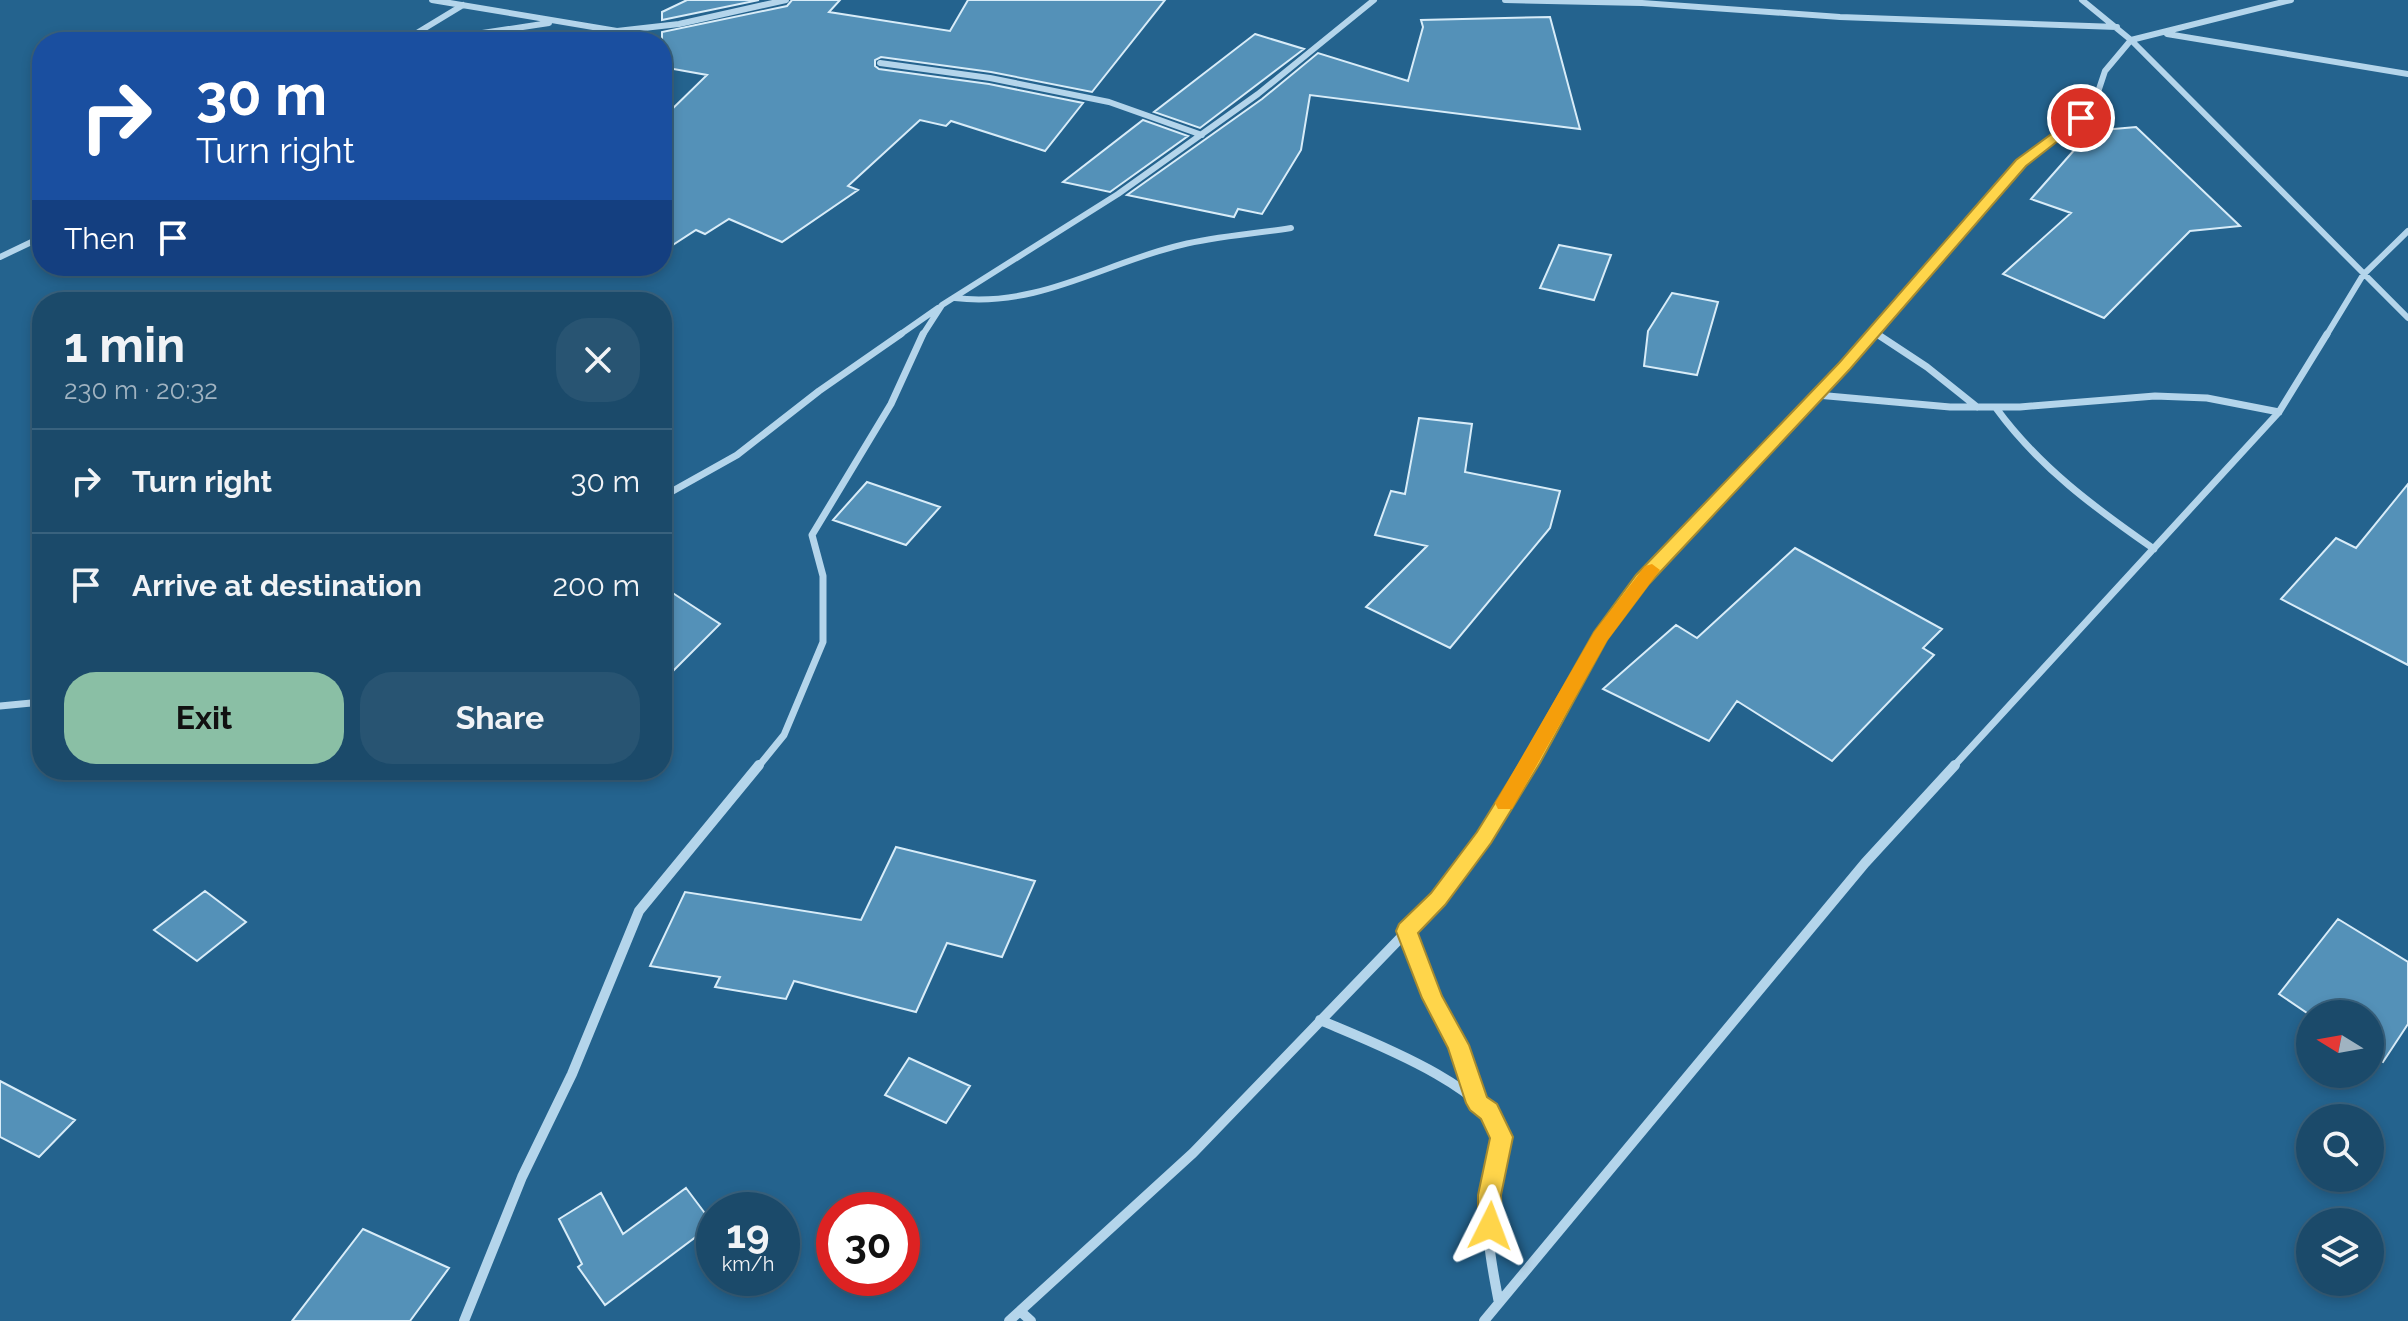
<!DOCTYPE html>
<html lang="en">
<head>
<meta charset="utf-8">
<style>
	:root { --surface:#1b4a6a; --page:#285472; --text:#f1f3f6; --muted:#a0b3c1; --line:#39627e; --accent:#8abfa5 }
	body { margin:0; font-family:Raleway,sans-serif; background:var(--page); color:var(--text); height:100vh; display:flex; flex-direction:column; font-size:30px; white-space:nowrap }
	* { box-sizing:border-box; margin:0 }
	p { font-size:26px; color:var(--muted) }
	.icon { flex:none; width:44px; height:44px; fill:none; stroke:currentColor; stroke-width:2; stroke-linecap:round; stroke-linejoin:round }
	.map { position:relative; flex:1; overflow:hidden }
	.side { position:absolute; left:32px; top:292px; width:640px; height:488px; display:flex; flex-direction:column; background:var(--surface); border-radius:32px; box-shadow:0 4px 12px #0003,0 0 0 2px var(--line) }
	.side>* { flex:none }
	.hud { position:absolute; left:32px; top:32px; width:640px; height:244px; border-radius:32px; box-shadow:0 4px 12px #0003,0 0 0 2px var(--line); background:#1a4fa0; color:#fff; overflow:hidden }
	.needle { width:52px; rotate:281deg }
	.fabs { position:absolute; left:2296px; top:1000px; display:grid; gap:16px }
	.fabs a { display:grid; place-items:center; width:88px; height:88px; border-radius:50%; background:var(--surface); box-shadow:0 4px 12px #0003,0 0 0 2px var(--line); font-size:40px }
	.speed { position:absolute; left:696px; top:1192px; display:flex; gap:16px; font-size:40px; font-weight:700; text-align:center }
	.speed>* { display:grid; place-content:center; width:104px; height:104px; border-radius:50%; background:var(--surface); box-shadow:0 4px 12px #0003,0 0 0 2px var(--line); line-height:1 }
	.speed small { font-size:20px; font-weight:400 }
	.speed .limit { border:12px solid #d22; background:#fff; color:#111 }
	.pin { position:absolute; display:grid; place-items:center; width:68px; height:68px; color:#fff; margin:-34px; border:4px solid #fff; border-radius:50%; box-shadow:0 2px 8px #0007 }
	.me { position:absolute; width:88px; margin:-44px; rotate:3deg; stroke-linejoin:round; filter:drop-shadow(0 0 6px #0008) }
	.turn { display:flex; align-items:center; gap:28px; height:168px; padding:0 32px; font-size:36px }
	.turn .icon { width:104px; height:104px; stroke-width:2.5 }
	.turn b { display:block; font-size:56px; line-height:68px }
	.then { display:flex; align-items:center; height:76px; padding:0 32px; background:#0003; gap:16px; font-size:30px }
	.round { display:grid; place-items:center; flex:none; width:84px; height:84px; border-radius:32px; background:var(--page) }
	.headline { display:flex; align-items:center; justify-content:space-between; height:136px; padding:0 32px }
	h1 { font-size:48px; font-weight:700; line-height:60px }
	.cta { display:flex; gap:16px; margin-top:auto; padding:16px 32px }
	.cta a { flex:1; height:92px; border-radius:32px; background:var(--accent); color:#111; font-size:32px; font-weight:700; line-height:92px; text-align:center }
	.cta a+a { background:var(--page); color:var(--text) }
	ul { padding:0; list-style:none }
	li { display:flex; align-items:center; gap:24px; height:104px; padding:0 32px; border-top:2px solid var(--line) }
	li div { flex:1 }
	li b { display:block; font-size:30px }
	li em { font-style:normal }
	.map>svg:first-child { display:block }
	.building { fill:#5491b8; stroke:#d8ecf8; stroke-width:2 }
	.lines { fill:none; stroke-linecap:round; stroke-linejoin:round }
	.street-far2 { stroke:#b4d5eb; stroke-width:6 }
	.street-far1 { stroke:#b4d5eb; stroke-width:7 }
	.street { stroke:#b4d5eb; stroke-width:10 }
	.route { fill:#ffd54a; stroke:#a68a30; stroke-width:2 }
	.slow { fill:#f59e0b }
</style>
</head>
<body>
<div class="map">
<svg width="2408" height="1321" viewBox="0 0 2408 1321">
	<rect width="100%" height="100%" fill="#24638e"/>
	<path class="building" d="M 687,0 L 759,0 L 662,20 L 662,12 Z
		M 792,0 L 840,0 L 829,12 L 950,31 L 968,0 L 1165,0 L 1092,92 L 991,72 L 881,57 L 875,60 L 875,66 L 879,69 L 989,84 L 1083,103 L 1045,151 L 951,121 L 946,126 L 920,120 L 848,186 L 858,190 L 782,242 L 729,219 L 705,234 L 696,230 L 662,252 L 662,119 L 707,75 L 662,67 L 662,32 L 787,6 Z
		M 1550,17 L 1580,129 L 1310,95 L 1301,150 L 1262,214 L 1238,209 L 1234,217 L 1127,195 L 1262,99 L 1318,53 L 1408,81 L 1423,27 L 1421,20 Z
		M 1255,34 L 1304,49 L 1200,128 L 1154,112 Z
		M 1143,120 L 1188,136 L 1110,192 L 1063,182 Z
		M 2136,127 L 2240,226 L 2190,231 L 2104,318 L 2003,274 L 2071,213 L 2031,199 L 2091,131 Z
		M 1559,245 L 1611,255 L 1594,300 L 1540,288 Z
		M 1672,293 L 1718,302 L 1697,375 L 1644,366 L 1648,331 Z
		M 1419,418 L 1472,424 L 1465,472 L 1560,491 L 1550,528 L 1450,648 L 1366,607 L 1427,546 L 1375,535 L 1391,491 L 1405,494 Z
		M 867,482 L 940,507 L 906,545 L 833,520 Z
		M 2408,484 L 2408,665 L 2281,599 L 2336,538 L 2356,548 Z
		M 1795,548 L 1942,629 L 1923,648 L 1934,655 L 1832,761 L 1737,701 L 1709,741 L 1603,689 L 1676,625 L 1697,638 Z
		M 662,586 L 720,624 L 662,682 Z
		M 896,847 L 1035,881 L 1002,957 L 947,943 L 916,1012 L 794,981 L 786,999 L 715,987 L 720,977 L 650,966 L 685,892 L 861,920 Z
		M 205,891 L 246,922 L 197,961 L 154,930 Z
		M 2338,919 L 2408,962 L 2408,1024 L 2383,1062 L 2370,1054 L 2370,1014 L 2310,1015 L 2279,994 Z
		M 909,1058 L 970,1086 L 946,1123 L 885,1095 Z
		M 0,1081 L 75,1120 L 39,1157 L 0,1137 Z
		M 686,1188 L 713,1224 L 605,1305 L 578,1267 L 582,1264 L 559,1219 L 601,1193 L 623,1234 Z
		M 363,1229 L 449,1268 L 410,1321 L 292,1321 Z"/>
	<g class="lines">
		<path class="street-far2" d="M 432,0 L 617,31 L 679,24 L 786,0
			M 1505,0 L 1642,3 L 1840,17 L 2117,27
			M 2082,0 L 2131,40 L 2408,318
			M 2167,34 L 2408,74
			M 402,42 L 463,5
			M 423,42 L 549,23
			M 880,63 L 990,78 L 1109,102 L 1202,135
			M 0,257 L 42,237
			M 955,298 C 1039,308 1104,263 1181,245 C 1217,236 1255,234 1291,228
			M 1874,332 L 1880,336
			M 898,336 L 938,308
			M 922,336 L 942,305 L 1118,194 L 1258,94 L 1374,0
			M 1870,336 L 2021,163 L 2081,118 L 2096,98 L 2105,71 L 2131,40 L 2291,0
			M 2326,336 L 2363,275 L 2408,231"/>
		<path class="street-far1" d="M 1877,334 L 1927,367 L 1977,407
			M 1817,395 L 1950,407 L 2020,407 L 2155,396 L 2207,398 L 2279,412
			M 1996,408 C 2039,467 2095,508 2154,549
			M 662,497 L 737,455 L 819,391 L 901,334
			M 0,706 L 42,702
			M 758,767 L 784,735 L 823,642 L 823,576 L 812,535 L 891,404 L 923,334
			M 1527,767 L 1600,636 L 1643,579 L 1872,334
			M 1953,767 L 2279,412 L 2327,334"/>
		<path class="street" d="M 1407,931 L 1478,1103
			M 1320,1020 C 1364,1039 1493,1087 1502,1138 C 1505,1156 1493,1175 1490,1192 C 1484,1229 1492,1267 1499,1303
			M 1020,1311 L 1031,1321
			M 464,1321 L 522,1177 L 572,1074 L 639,911 L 759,765
			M 1009,1321 L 1193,1153 L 1438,899 L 1484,837 L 1529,765
			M 1484,1321 L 1865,863 L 1955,765"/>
	</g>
	<path class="route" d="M 2076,116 L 2087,118 L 2026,166 L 1850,369 L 1649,584 L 1607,640 L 1540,763 L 1491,843 L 1445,905 L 1418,933 L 1442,996 L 1469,1045 L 1487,1097 L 1497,1104 L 1513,1137 L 1501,1195 L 1502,1226 L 1498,1234 L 1490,1238 L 1481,1234 L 1478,1226 L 1478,1195 L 1490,1138 L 1481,1119 L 1470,1110 L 1466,1103 L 1448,1048 L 1422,998 L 1396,931 L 1399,924 L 1431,893 L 1477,832 L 1526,753 L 1594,632 L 1636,575 L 1839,363 L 2016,160 Z"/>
	<path class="slow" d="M 1652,564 L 1660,570 L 1607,641 L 1512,809 L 1498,809 L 1495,803 L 1498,798 L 1594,632 L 1645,566 Z"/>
</svg>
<div class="fabs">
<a><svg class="needle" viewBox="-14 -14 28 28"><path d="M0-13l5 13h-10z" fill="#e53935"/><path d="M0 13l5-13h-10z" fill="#a0b3c1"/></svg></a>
<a><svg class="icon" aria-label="search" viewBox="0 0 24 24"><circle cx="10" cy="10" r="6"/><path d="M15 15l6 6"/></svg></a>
<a><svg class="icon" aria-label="layers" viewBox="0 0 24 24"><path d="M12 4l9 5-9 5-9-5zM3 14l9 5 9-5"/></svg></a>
</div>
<div class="speed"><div>19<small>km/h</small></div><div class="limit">30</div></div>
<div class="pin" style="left:2081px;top:118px;background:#d93025"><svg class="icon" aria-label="arrive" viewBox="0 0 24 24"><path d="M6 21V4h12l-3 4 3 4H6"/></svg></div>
<svg class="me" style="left:1490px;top:1226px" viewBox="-20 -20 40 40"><path d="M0-17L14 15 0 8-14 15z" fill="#ffd54a" stroke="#fff" stroke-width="4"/></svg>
<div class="hud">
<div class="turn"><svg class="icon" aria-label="right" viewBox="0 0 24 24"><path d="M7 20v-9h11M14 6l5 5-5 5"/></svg><div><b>30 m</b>Turn right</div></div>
<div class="then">Then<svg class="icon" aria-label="arrive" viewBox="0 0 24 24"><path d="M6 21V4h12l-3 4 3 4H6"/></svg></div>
</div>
<section class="side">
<div class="headline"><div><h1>1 min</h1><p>230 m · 20:32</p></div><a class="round"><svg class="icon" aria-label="close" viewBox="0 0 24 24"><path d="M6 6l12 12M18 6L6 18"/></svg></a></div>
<ul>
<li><svg class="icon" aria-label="right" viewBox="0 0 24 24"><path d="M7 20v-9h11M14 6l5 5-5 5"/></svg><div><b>Turn right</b></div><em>30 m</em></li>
<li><svg class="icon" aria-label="arrive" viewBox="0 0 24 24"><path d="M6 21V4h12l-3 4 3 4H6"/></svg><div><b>Arrive at destination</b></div><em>200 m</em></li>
</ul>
<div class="cta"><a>Exit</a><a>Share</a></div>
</section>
</div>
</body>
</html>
